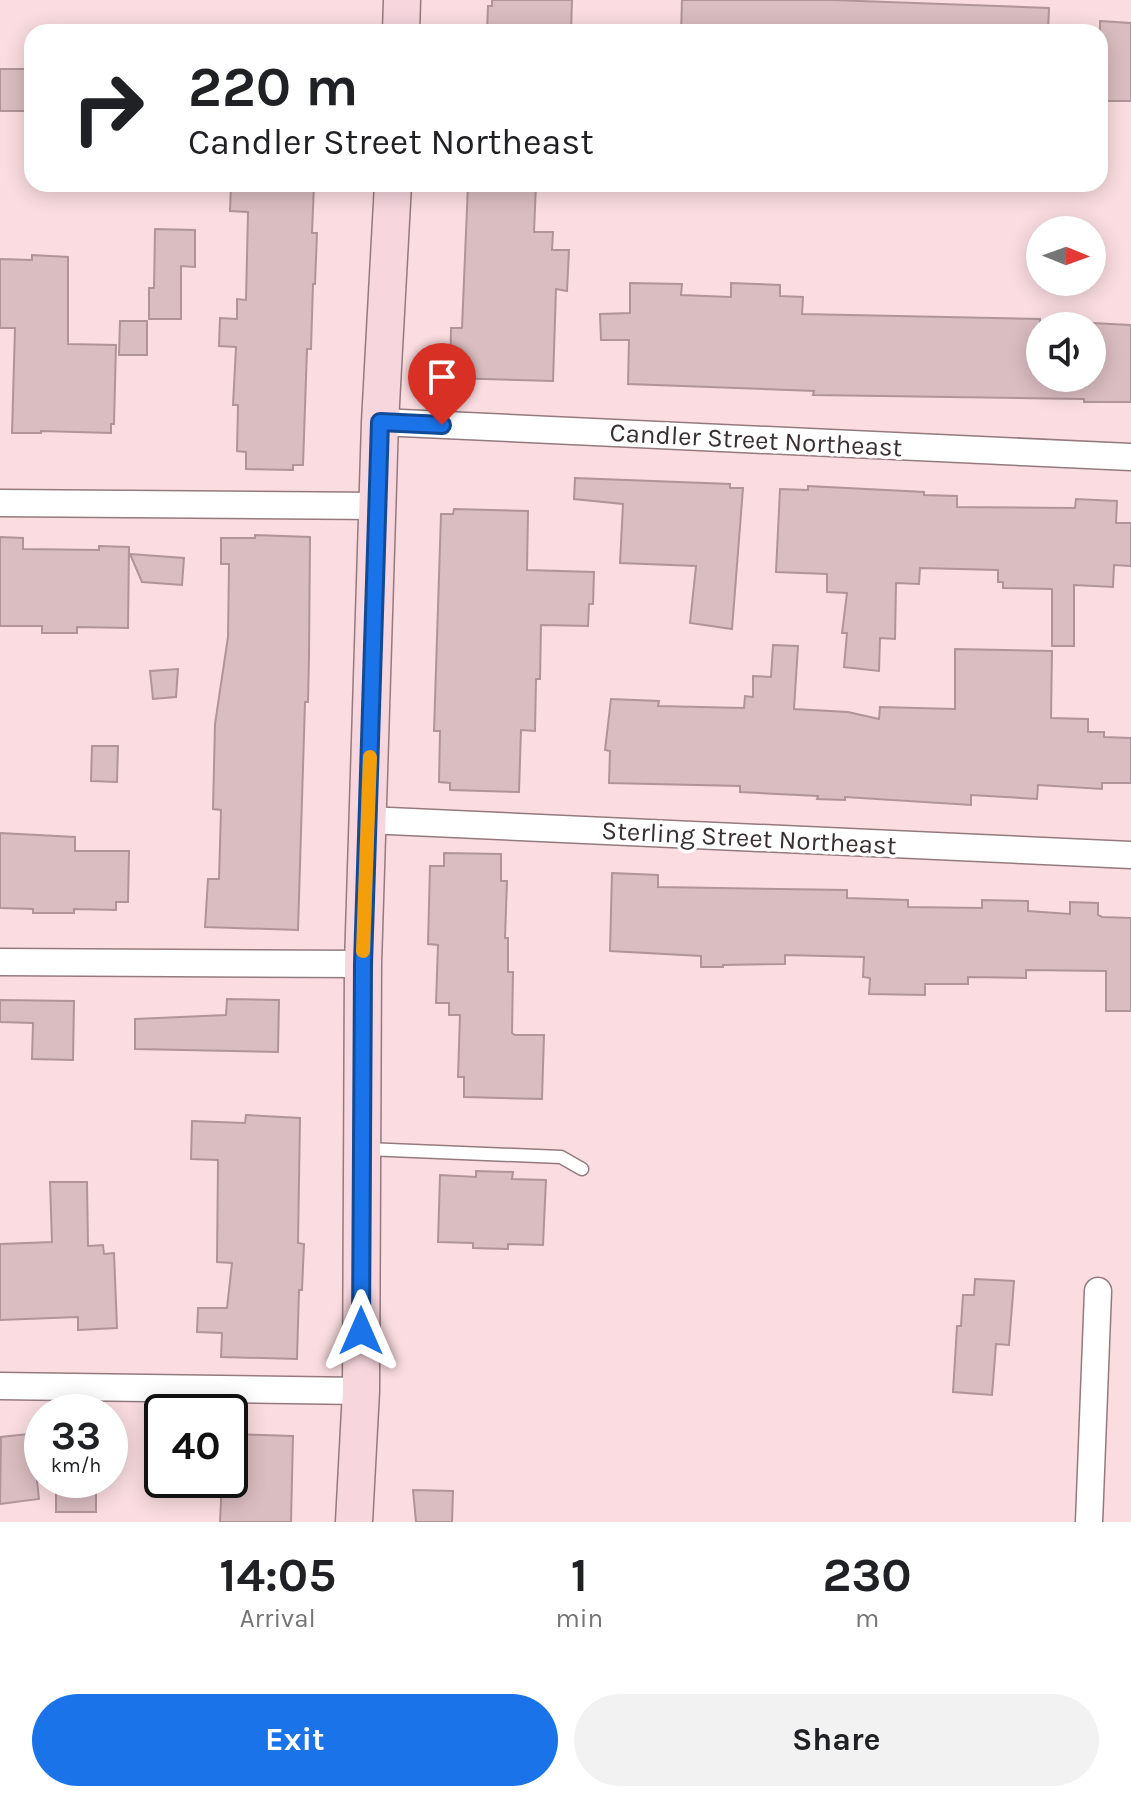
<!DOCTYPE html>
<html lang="en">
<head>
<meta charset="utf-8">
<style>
	:root { --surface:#fff; --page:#f2f2f2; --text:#202124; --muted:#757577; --accent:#1a73e8 }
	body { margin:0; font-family:Karla,sans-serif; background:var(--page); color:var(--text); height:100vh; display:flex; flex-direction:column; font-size:30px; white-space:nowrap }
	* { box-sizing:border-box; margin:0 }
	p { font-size:26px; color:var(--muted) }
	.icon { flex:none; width:44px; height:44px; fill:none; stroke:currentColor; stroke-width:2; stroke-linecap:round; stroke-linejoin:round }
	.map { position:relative; height:1522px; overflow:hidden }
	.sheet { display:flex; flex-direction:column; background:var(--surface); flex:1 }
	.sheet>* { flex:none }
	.guide { position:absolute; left:24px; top:24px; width:1084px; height:168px; border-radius:24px; box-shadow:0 4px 20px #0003; background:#fff; color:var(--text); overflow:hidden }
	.needle { width:52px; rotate:91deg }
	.tools { position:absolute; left:1026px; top:216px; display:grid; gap:16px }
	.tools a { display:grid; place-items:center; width:80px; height:80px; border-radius:50%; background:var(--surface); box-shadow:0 4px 20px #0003; font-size:40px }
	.speed { position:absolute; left:24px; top:1394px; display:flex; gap:16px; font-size:40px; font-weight:700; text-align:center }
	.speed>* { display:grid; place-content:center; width:104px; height:104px; border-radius:50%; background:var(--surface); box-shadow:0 4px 20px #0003; line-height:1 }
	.speed small { font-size:20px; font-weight:400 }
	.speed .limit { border:4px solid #111; border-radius:12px; background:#fff; color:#111 }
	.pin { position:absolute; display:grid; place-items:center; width:68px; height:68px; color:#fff; margin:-82px -34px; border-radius:50% 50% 50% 0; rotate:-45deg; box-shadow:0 0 8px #0007 }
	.pin .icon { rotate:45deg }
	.me { position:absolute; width:88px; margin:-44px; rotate:0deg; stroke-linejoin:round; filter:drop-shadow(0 0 6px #0008) }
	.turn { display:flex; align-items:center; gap:28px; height:168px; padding:0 32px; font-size:36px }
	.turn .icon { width:104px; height:104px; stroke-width:2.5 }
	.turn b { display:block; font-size:56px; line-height:68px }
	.eta { display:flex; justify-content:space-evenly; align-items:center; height:136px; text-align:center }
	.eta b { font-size:48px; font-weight:700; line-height:56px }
	.cta { display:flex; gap:16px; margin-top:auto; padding:16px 32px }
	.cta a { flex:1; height:92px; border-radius:48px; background:var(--accent); color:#fff; font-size:32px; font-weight:700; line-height:92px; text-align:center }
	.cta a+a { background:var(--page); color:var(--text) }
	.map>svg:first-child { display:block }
	.building { fill:#dabdc1; stroke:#b09499; stroke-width:2 }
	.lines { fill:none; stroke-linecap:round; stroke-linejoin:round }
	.lane-casing { stroke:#947a7e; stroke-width:15 }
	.street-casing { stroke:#947a7e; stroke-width:29 }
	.secondary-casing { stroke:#947a7e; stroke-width:39 }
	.lane { stroke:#fff; stroke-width:12 }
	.street { stroke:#fff; stroke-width:26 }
	.secondary { stroke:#f7d6de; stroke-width:36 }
	.route-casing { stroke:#114b97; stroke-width:20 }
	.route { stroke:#1a73e8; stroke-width:14 }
	.slow { stroke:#f59e0b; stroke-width:14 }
	.labels { text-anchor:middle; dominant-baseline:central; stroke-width:7; stroke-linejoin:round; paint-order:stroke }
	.street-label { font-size:26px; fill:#392e30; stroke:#fff }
</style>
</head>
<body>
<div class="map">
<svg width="1131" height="1522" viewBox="0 0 1131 1522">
	<rect width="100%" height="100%" fill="#fbdde1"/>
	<path class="building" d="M 492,0 L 572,0 L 571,32 L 487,32 L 488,6 L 492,6 Z
		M 682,0 L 833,0 L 1049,8 L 1048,32 L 681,32 Z
		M 1100,21 L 1131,23 L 1131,101 L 1100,101 Z
		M 0,69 L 32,69 L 32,111 L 0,111 Z
		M 231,184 L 314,184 L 312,233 L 317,233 L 315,284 L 313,284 L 311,349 L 307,349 L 303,465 L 293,465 L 293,470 L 246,469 L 246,452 L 237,451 L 238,405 L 233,405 L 236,347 L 219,346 L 220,318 L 237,319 L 237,299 L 246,300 L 248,212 L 230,211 Z
		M 468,184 L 536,184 L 534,232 L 553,232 L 552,250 L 569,250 L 567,291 L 556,289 L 553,381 L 450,378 L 451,328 L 462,328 Z
		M 155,229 L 195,230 L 195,267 L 181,266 L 181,319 L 149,319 L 149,288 L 154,288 Z
		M 32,255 L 68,257 L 68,344 L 116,345 L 114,424 L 111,424 L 111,433 L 41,431 L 41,433 L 12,433 L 15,328 L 0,328 L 0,259 L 32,260 Z
		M 630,283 L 682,284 L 681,295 L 731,297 L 731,283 L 780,285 L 780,296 L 803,297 L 802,314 L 1040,319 L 1040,378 L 1092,378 L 1092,323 L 1131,325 L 1131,402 L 1084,402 L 1084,399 L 813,395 L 814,391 L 628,384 L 629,340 L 601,340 L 600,314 L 630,313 Z
		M 120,321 L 147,321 L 147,355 L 119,355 Z
		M 575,478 L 730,484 L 730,488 L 743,488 L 732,629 L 690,623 L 696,566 L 620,563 L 623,504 L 574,499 Z
		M 808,486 L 924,492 L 924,495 L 957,496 L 957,507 L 1075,508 L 1076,499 L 1117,501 L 1116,523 L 1131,523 L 1131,566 L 1114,565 L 1113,587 L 1074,585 L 1074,646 L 1052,646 L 1052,589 L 1003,588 L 1003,582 L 998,582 L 998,570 L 920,568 L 919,584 L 896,583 L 895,639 L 880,638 L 879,671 L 844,667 L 847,633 L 842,633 L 847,593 L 827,592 L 827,574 L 776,572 L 780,489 L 808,490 Z
		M 454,509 L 528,511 L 527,570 L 594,572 L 593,604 L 589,604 L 588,626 L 541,625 L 540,679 L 536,679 L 535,731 L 521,730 L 519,792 L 450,790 L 450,783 L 439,782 L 440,731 L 434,731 L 441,514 L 453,514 Z
		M 255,535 L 310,537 L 309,656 L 308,702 L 305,702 L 298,930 L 205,927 L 208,879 L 219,879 L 221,810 L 213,809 L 215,724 L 228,637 L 229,564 L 221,564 L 221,538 L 255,538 Z
		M 0,537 L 23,538 L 23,549 L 99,550 L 99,546 L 129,547 L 128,628 L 77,627 L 77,633 L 42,633 L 42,626 L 0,626 Z
		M 130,554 L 184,558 L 182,585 L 142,582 Z
		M 773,645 L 798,646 L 794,709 L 848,712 L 879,719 L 880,707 L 955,709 L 955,649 L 1052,651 L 1051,718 L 1088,719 L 1088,732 L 1104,732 L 1104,737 L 1131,738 L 1131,783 L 1102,783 L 1102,789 L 1038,785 L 1037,799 L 971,795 L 971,805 L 845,797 L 845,800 L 817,799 L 818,796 L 740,792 L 740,786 L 609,783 L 610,751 L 605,750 L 611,699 L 659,701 L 658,706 L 744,708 L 745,696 L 753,697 L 753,676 L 771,677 Z
		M 178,669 L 176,697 L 153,699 L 150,671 Z
		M 92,746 L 118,746 L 117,782 L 91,781 Z
		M 0,833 L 75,837 L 75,851 L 129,851 L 128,902 L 116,902 L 116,910 L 74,909 L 74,913 L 33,913 L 33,909 L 0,908 Z
		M 444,853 L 501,854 L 501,881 L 507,881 L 505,938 L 508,938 L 508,972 L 513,972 L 512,1033 L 515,1035 L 544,1035 L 542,1099 L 464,1097 L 464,1077 L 458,1077 L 460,1015 L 449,1015 L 449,1003 L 436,1003 L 438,945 L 428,944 L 430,866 L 444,866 Z
		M 612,873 L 658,875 L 658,887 L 847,890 L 847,898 L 908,900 L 908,907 L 982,908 L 982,900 L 1028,901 L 1028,911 L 1070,914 L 1070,902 L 1098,903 L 1098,915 L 1102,917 L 1131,918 L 1131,1011 L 1106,1011 L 1106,971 L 1026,970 L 1026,978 L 968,977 L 968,984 L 925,984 L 925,995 L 869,994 L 870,978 L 863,977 L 864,957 L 785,955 L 785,964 L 723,965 L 723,967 L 701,967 L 701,956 L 610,951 Z
		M 227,999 L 279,1000 L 278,1052 L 135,1049 L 135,1019 L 226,1015 Z
		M 0,1000 L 74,1001 L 73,1060 L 32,1059 L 33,1023 L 0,1022 Z
		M 246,1115 L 300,1118 L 298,1243 L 304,1244 L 302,1290 L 299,1290 L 297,1359 L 221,1357 L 222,1333 L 197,1332 L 198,1308 L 227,1308 L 232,1263 L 217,1262 L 218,1160 L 191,1159 L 192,1121 L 245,1123 Z
		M 476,1171 L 513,1172 L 512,1179 L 546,1180 L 543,1245 L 508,1244 L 508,1249 L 473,1248 L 473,1243 L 438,1242 L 440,1175 L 476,1177 Z
		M 50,1182 L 87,1182 L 88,1246 L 103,1245 L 104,1254 L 114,1253 L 117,1328 L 78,1330 L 78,1317 L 0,1320 L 0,1244 L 52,1242 Z
		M 975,1279 L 1014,1281 L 1009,1345 L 996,1344 L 992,1395 L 953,1392 L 957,1326 L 961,1326 L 963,1295 L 974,1295 Z
		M 28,1434 L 29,1445 L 33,1445 L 39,1499 L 0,1504 L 1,1437 Z
		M 230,1434 L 293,1436 L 291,1522 L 220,1522 L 222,1480 L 230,1480 Z
		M 56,1480 L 96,1480 L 96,1512 L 56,1512 Z
		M 413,1490 L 453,1491 L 452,1522 L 416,1522 Z"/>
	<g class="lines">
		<defs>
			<path id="lane" d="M 366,1149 L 561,1157 L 582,1169"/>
			<path id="street" d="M 380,422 L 1131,457
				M 0,503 L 379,506
				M 367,820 L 1131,855
				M 0,962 L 363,964
				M 0,1386 L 361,1391
				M 1089,1522 L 1098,1291"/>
			<path id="secondary" d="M 401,32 L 402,0
				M 354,1522 L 361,1391 L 363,964 L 380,422 L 393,184"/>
		</defs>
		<use href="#lane" class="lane-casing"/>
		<use href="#street" class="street-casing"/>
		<use href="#secondary" class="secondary-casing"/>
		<use href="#lane" class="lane"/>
		<use href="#street" class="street"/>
		<use href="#secondary" class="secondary"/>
	</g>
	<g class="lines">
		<defs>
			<path id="route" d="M 361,1331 L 363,964 L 380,422 L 442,425"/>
		</defs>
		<use href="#route" class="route-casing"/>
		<use href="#route" class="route"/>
		<path class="slow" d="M 363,951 L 370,757"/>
	</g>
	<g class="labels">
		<g class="street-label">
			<text transform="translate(756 440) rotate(3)">Candler Street Northeast</text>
			<text transform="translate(749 838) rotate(3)">Sterling Street Northeast</text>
		</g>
	</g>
</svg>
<div class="tools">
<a><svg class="needle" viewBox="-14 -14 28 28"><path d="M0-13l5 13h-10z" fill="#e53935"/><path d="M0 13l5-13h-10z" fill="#757577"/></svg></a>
<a><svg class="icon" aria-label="sound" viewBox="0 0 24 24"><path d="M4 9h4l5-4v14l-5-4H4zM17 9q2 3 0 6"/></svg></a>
</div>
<div class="speed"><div>33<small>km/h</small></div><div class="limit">40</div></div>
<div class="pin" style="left:442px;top:425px;background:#d93025"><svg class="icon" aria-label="arrive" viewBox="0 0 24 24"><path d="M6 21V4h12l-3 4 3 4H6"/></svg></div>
<svg class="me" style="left:361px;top:1331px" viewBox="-20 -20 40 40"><path d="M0-17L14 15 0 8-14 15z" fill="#1a73e8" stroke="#fff" stroke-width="4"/></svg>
<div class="guide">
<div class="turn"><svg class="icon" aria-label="right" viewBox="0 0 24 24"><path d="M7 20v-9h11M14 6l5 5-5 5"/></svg><div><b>220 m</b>Candler Street Northeast</div></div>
</div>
</div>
<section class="sheet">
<div class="eta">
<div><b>14:05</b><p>Arrival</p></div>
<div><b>1</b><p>min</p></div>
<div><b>230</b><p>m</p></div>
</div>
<div class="cta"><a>Exit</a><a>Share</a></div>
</section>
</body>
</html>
